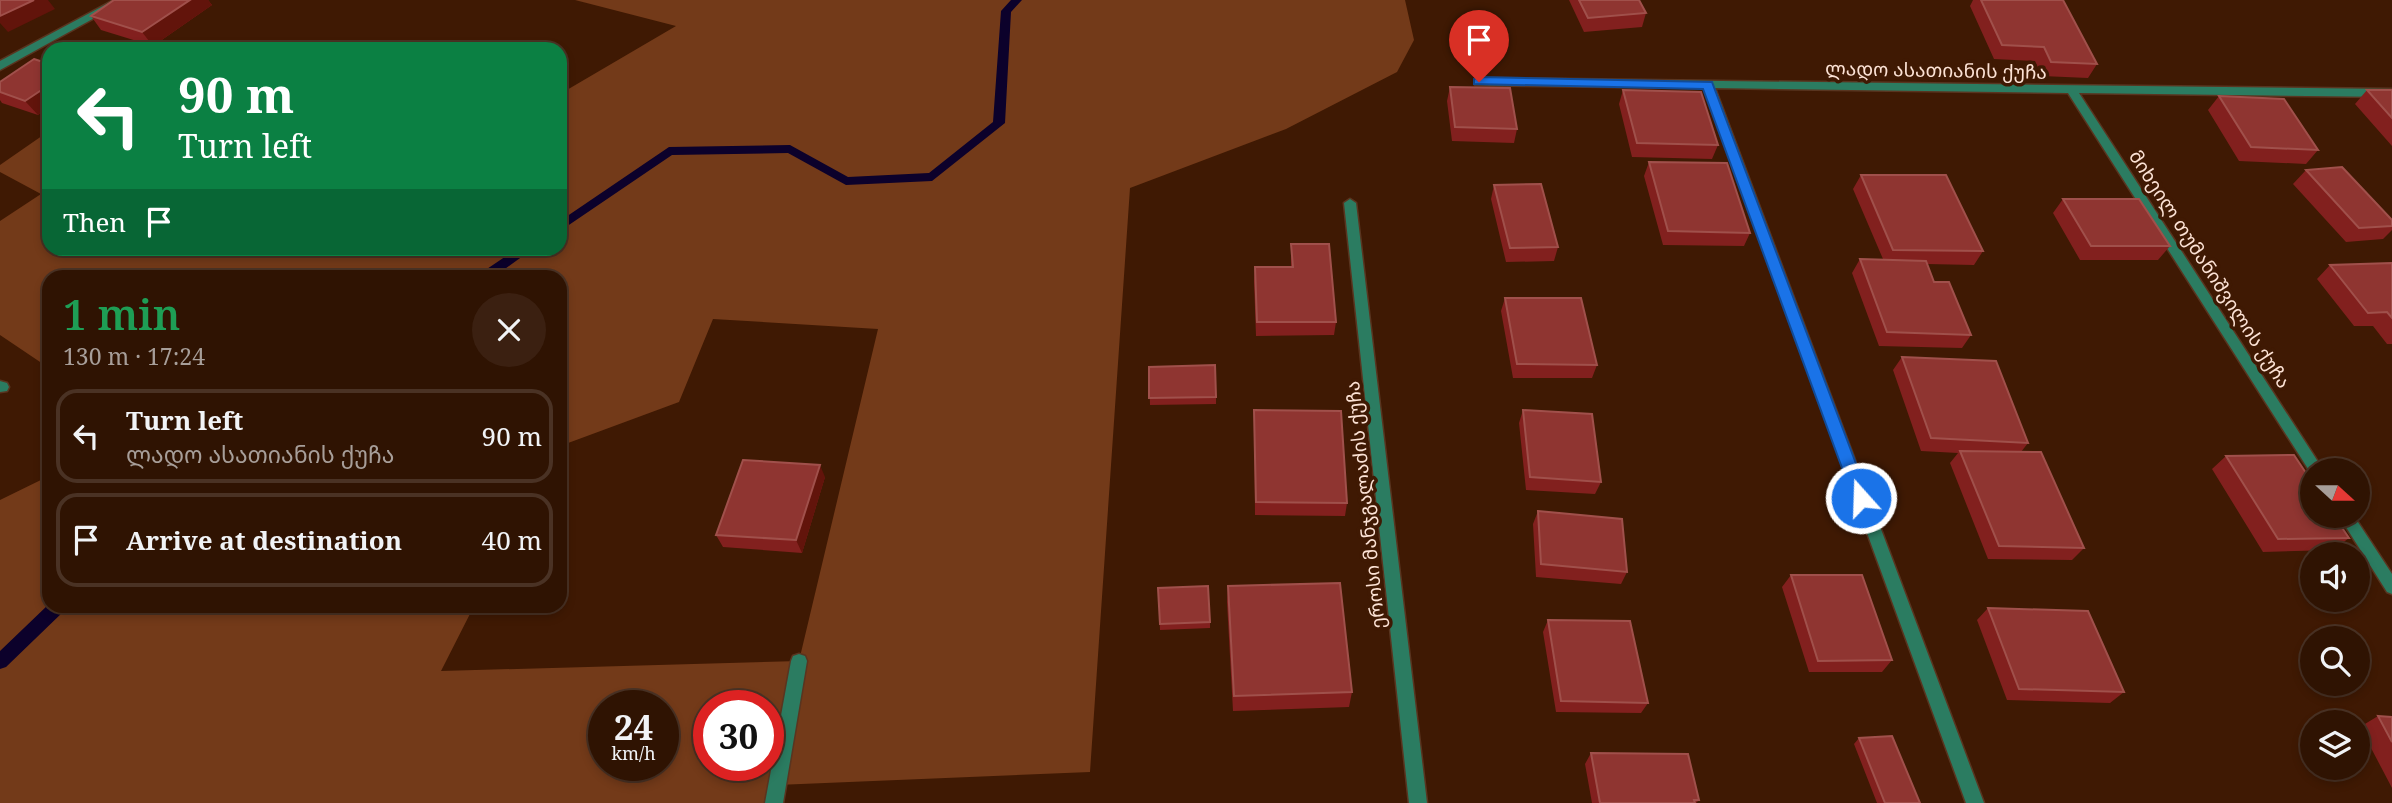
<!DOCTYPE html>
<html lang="en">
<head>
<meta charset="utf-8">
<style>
	:root { --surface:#2f1302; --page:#3b2011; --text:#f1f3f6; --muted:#a79e99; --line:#4a3224 }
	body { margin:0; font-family:"Noto Serif","Noto Sans Georgian",serif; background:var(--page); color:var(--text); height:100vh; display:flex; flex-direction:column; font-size:26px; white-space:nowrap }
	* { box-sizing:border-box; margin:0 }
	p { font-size:23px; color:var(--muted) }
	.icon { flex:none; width:38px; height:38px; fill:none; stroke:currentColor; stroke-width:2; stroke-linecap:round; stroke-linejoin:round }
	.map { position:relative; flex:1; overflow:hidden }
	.side { position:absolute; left:42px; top:270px; width:525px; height:343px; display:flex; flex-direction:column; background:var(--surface); border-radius:21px; box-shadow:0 4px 10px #0003,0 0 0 2px var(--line) }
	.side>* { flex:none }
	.guide { position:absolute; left:42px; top:42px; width:525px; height:214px; border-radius:21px; box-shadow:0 4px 10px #0003,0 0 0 2px var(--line); background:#0b8043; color:#fff; overflow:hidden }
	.needle { width:46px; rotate:111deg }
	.fabs { position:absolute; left:2300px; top:458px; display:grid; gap:14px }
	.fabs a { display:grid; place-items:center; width:70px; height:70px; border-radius:50%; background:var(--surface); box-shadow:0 4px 10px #0003,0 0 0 2px var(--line); font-size:35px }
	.speed { position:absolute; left:588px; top:690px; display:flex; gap:14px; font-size:35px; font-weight:700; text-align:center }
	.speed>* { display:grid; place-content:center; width:91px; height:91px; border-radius:50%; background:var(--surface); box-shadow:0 4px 10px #0003,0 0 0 2px var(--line); line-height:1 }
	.speed small { font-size:18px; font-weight:400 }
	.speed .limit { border:10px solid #d22; background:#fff; color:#111 }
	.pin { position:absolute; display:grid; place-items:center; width:60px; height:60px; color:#fff; margin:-72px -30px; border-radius:50% 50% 50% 0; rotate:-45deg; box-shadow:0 0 7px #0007 }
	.pin .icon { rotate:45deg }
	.me { position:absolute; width:77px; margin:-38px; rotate:340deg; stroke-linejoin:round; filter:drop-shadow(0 0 5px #0008) }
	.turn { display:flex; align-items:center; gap:24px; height:147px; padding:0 21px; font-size:32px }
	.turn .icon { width:91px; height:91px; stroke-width:2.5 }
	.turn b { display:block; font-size:49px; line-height:60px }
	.then { display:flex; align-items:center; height:66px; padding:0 21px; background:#0003; gap:14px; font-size:26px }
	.round { display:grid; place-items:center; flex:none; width:74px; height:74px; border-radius:37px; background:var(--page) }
	.headline { display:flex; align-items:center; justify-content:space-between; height:119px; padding:0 21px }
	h1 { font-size:42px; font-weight:600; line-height:52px; color:#1e9e55 }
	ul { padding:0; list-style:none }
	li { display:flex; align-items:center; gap:21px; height:94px; margin:0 14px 10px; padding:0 7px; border:4px solid var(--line); border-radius:21px }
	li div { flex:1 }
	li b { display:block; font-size:26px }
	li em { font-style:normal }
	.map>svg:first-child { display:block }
	.green { fill:#733a19; fill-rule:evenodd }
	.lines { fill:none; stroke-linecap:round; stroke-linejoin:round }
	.stream { fill:#0c012b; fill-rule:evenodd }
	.lane-casing { stroke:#593520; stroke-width:3 }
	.street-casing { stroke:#593520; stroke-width:3 }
	.lane { fill:#2b7c61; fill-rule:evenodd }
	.street { fill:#2b7c61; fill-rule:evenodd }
	.wall { fill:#82201e }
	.shaded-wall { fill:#62140b }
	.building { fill:#8f3531; stroke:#a0504b; stroke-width:2 }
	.route { fill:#1a73e8; stroke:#114b97; stroke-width:2 }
	.labels { text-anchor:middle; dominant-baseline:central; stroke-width:7; stroke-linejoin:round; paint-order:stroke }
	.street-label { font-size:19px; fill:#fce2d5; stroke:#3f1903 }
</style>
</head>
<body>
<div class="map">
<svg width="2392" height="803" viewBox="0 0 2392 803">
	<rect width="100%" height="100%" fill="#3f1903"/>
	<path class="green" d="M 575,0 L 1405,0 L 1414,40 L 1397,72 L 1286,129 L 1130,188 L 1090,772 L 777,785 L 774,803 L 0,803 L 0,500 L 49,476 L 49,606 L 474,606 L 441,671 L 799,661 L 878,329 L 713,319 L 679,402 L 560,446 L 560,276 L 49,276 L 49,368 L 0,335 L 0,221 L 41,194 L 0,172 L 0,165 L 49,131 L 49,248 L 560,248 L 560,94 L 676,26 ZM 604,705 L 663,705 L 663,765 L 604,765 ZM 709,705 L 768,705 L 768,765 L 709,765 Z"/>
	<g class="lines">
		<path class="stream" d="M 1011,0 L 1022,0 L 1011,12 L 1005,123 L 932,181 L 846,185 L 788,153 L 672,155 L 560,231 L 560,221 L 669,147 L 790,145 L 848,177 L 929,173 L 993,122 L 1001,11 Z
			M 518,248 L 534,248 L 495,276 L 480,276 L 481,273 Z
			M 49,604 L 66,606 L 64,611 L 6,667 L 0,669 L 0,651 Z"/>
		<defs>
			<path id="lane" d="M 0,381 L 7,383 L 9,387 L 7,391 L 0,392 Z"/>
			<path id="street" d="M 114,0 L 127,0 L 0,70 L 0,61 Z
				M 1479,78 L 2392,89 L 2392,97 L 2079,93 L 2324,471 L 2312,471 L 2312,475 L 2068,93 L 1715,88 L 1984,803 L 1966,803 L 1704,88 L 1475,85 L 1475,79 Z
				M 1350,199 L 1356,203 L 1427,803 L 1409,803 L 1344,203 Z
				M 2339,516 L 2354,516 L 2392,574 L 2392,594 L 2387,592 Z
				M 799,654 L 805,656 L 807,661 L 783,803 L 765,803 L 791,661 L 793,656 Z"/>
		</defs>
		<use href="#lane" class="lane-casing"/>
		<use href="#street" class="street-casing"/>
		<use href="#lane" class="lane"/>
		<use href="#street" class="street"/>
	</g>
	<path class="wall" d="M 114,0 L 208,0 L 212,5 L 153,46 L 101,30 L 91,16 Z
		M 1569,0 L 1639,0 L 1646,13 L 1642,27 L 1584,32 Z
		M 1973,0 L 2063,0 L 2097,64 L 2088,78 L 2042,76 L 2035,61 L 1994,59 L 1970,6 Z
		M 49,64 L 49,107 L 38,115 L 2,103 L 0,100 L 0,82 Z
		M 1450,87 L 1517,129 L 1514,143 L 1452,141 L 1447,101 Z
		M 1623,90 L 1718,145 L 1712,159 L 1632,157 L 1619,104 Z
		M 2367,90 L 2392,90 L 2392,146 L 2355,104 Z
		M 2219,96 L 2318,150 L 2306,164 L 2239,161 L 2208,110 Z
		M 1649,162 L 1750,233 L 1744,246 L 1663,245 L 1644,176 Z
		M 2306,170 L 2392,220 L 2392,230 L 2383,239 L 2346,242 L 2293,184 Z
		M 1861,175 L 1983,251 L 1974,265 L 1927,264 L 1934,282 L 1971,335 L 1962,348 L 1879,346 L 1852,273 L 1860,259 L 1883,259 L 1853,189 Z
		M 1494,185 L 1558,247 L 1554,261 L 1506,262 L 1491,199 Z
		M 2063,199 L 2170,246 L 2158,260 L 2080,260 L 2053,213 Z
		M 1291,244 L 1336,322 L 1334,335 L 1256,336 L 1254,281 L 1255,267 L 1291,267 Z
		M 2392,263 L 2392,344 L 2387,344 L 2373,326 L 2354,326 L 2317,279 L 2330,265 Z
		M 1505,298 L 1597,365 L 1592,378 L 1513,378 L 1501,311 Z
		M 1902,357 L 2028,443 L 2021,452 L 2084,548 L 2072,560 L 1988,559 L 1950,463 L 1958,453 L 1921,451 L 1893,370 Z
		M 1149,367 L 1216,397 L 1216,404 L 1150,405 Z
		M 1254,410 L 1347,503 L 1345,516 L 1255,515 Z
		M 1523,410 L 1601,482 L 1595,494 L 1526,490 L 1519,423 Z
		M 2226,456 L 2349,538 L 2333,550 L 2263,552 L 2212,469 Z
		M 825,477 L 802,553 L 723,547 L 716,535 Z
		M 1538,511 L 1627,572 L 1621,584 L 1536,577 L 1533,524 Z
		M 1791,575 L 1892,660 L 1882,672 L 1809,672 L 1782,587 Z
		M 1228,586 L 1352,692 L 1349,707 L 1233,711 L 1227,602 Z
		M 1158,588 L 1210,622 L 1210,628 L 1160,630 Z
		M 1988,608 L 2124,692 L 2110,703 L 2007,700 L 1977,620 Z
		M 1548,620 L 1648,703 L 1641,713 L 1556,712 L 1543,632 Z
		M 2378,716 L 2392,717 L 2392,788 L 2360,727 Z
		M 1859,738 L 1920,803 L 1877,803 L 1854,744 Z
		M 1591,753 L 1699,800 L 1696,803 L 1592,803 L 1585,764 Z"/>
	<path class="shaded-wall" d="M 33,0 L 48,0 L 55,9 L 8,32 L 0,23 L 0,16 Z
		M 190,0 L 208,0 L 212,5 L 153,46 L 142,32 Z
		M 49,85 L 49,107 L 38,115 L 25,101 Z
		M 820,465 L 825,477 L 802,553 L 796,540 Z"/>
	<path class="building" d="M 0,0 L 34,0 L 0,16 Z
		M 114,0 L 190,0 L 142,32 L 91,16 Z
		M 1579,0 L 1639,0 L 1646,13 L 1588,18 Z
		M 1981,0 L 2063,0 L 2097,64 L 2051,62 L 2044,47 L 2002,45 Z
		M 34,59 L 49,64 L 49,85 L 25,101 L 0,92 L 0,82 Z
		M 1450,87 L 1510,88 L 1517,129 L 1455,127 Z
		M 1623,90 L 1701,92 L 1718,145 L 1637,143 Z
		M 2367,90 L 2392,90 L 2392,118 Z
		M 2219,96 L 2284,99 L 2318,150 L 2251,147 Z
		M 1649,162 L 1727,163 L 1750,233 L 1668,231 Z
		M 2342,167 L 2392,220 L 2392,226 L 2359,228 L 2306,170 Z
		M 1861,175 L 1946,175 L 1983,251 L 1893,250 Z
		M 1541,184 L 1558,247 L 1510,248 L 1494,185 Z
		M 2063,199 L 2139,199 L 2170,246 L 2091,246 Z
		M 1291,244 L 1329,244 L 1336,322 L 1257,322 L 1255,267 L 1293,267 Z
		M 1860,259 L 1926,261 L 1934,282 L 1949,282 L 1971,335 L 1887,332 Z
		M 2392,263 L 2392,318 L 2387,312 L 2368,313 L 2330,265 Z
		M 1505,298 L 1581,298 L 1597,365 L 1517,364 Z
		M 1902,357 L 1996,361 L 2028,443 L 1931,438 Z
		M 1215,365 L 1216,397 L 1149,398 L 1149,367 Z
		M 1254,410 L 1341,411 L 1347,503 L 1256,502 Z
		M 1523,410 L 1592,414 L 1601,482 L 1530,477 Z
		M 1960,451 L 2041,452 L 2084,548 L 1999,546 Z
		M 2294,455 L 2312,482 L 2312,516 L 2334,516 L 2349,538 L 2278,539 L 2226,456 Z
		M 743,460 L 820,465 L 796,540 L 716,535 Z
		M 1538,511 L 1622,519 L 1627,572 L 1541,564 Z
		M 1791,575 L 1862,575 L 1892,660 L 1818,661 Z
		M 1340,583 L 1352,692 L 1234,696 L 1228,586 Z
		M 1208,586 L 1210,622 L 1160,624 L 1158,588 Z
		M 1988,608 L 2088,611 L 2124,692 L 2019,689 Z
		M 1548,620 L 1630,621 L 1648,703 L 1561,701 Z
		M 2378,716 L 2392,717 L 2392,742 Z
		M 1892,736 L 1920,803 L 1885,803 L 1859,738 Z
		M 1591,753 L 1688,754 L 1699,800 L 1694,800 L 1695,803 L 1600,803 Z"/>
	<path class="route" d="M 1479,77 L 1712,82 L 1869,498 L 1867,503 L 1855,503 L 1853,498 L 1703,89 L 1474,84 L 1474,79 Z"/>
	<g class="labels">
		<g class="street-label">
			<text transform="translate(1936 70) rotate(1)">ლადო ასათიანის ქუჩა</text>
			<text transform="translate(2210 269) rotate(57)">მიხეილ თუმანიშვილის ქუჩა</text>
			<text transform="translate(1365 505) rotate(-96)">ეროსი მანჯგალაძის ქუჩა</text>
		</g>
	</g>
</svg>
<div class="fabs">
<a><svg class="needle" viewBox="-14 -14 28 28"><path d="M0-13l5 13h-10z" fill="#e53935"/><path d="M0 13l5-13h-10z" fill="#a79e99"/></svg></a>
<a><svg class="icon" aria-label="sound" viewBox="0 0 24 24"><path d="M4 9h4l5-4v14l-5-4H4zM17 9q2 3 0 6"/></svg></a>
<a><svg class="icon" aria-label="search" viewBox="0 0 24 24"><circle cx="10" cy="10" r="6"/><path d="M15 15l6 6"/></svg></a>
<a><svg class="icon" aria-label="layers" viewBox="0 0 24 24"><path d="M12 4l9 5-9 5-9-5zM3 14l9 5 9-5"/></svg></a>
</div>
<div class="speed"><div>24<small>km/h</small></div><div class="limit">30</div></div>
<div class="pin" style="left:1479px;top:82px;background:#d93025"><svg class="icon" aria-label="arrive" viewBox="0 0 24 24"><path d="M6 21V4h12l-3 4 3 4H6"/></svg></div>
<svg class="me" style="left:1861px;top:498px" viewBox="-20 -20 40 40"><circle r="17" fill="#1a73e8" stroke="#fff" stroke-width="3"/><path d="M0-11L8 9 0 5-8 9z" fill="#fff"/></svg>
<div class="guide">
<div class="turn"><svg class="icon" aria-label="left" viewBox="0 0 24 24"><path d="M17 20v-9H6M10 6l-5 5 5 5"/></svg><div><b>90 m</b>Turn left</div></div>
<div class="then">Then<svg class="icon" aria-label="arrive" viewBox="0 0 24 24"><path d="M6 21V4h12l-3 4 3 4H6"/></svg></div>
</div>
<section class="side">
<div class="headline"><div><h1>1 min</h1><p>130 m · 17:24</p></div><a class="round"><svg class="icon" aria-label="close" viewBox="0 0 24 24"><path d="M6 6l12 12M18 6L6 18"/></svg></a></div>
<ul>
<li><svg class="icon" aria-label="left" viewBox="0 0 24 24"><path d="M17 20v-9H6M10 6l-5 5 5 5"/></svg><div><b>Turn left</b><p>ლადო ასათიანის ქუჩა</p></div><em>90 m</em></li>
<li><svg class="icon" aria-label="arrive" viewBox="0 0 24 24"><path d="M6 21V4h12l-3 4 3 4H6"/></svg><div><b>Arrive at destination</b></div><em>40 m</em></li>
</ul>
</section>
</div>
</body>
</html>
